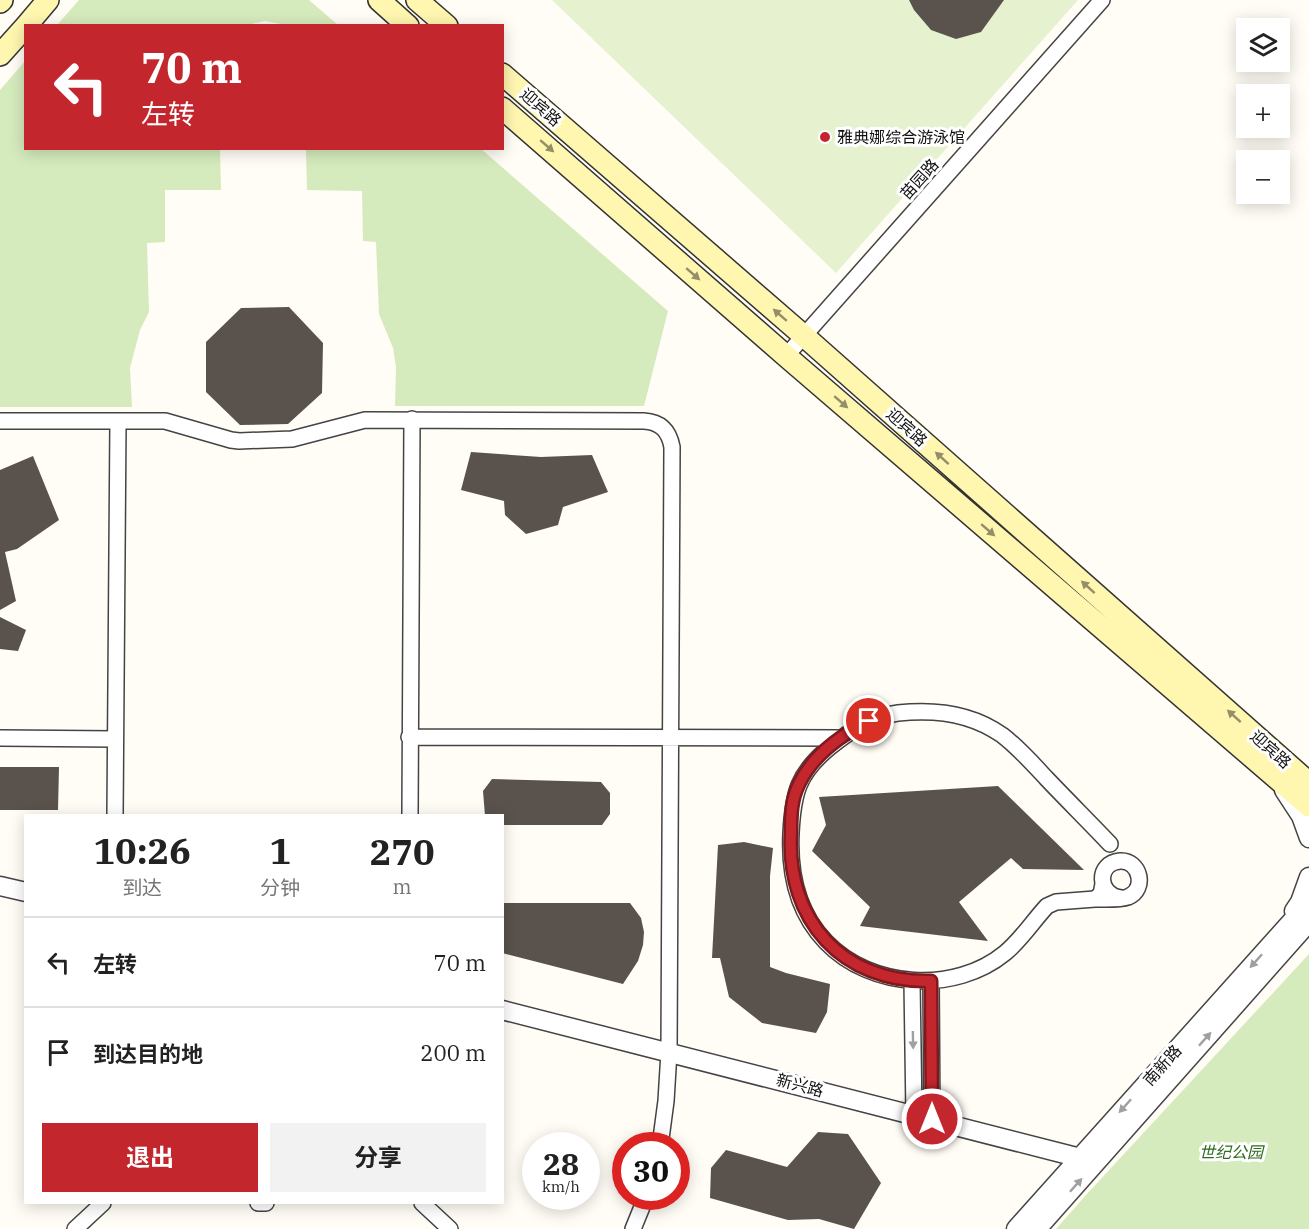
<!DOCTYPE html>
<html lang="zh">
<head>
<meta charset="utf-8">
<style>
	:root { --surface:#fff; --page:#f2f2f2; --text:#222; --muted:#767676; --line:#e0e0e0; --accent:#c4262e }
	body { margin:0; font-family:"IBM Plex Serif","Noto Sans SC",serif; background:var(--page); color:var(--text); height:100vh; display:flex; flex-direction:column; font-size:22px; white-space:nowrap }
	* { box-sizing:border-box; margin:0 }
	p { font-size:20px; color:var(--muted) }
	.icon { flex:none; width:33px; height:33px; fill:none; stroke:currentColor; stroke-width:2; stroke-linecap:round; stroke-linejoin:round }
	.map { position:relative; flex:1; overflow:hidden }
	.panel { position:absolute; left:24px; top:814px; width:480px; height:390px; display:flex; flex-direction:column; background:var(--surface); border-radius:0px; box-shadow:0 3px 15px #0003 }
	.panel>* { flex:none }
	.top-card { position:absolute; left:24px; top:24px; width:480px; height:126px; border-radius:0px; box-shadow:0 3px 15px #0003; background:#c4262e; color:#fff; overflow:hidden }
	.fabs { position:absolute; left:1236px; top:18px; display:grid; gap:12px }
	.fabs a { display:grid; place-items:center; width:54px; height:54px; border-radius:0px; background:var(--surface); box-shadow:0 3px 15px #0003; font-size:30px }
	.speed { position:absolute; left:522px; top:1132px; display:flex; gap:12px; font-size:30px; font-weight:700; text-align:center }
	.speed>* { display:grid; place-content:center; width:78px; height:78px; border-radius:50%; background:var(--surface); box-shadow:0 3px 15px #0003; line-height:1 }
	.speed small { font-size:15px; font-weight:400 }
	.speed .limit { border:9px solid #d22; background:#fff; color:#111 }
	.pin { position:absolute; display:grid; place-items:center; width:51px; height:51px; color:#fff; margin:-26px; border:3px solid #fff; border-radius:50%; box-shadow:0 2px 6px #0007 }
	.me { position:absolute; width:66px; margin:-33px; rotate:0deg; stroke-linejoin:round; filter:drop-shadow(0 0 4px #0008) }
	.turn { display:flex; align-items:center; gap:21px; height:126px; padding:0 18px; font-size:27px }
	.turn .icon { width:78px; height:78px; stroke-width:2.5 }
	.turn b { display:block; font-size:42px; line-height:51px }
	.eta { display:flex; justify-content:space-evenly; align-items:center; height:102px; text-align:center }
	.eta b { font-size:36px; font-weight:700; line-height:42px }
	.primary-button { display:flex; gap:12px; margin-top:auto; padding:12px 18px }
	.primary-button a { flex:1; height:69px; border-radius:0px; background:var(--accent); color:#fff; font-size:24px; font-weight:700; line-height:69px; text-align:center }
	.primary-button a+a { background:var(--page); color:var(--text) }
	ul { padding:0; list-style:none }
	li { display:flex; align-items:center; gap:18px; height:90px; padding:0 18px; border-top:2px solid var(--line) }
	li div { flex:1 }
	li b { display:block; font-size:22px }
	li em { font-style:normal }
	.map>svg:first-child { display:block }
	.green { fill:#d5ebbd }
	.pitch { fill:#e6f2cf }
	.building { fill:#5a524d }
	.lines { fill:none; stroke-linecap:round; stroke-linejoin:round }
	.minor-casing { stroke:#444; stroke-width:18 }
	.tertiary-casing { stroke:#444; stroke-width:21 }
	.secondary-casing { stroke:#333; stroke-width:24 }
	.minor { stroke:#fff; stroke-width:15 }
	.tertiary { stroke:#fff; stroke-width:18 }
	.secondary { stroke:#fff6b0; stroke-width:21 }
	.oneway { fill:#948f68 }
	.oneway2 { fill:#a0a0a0 }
	.route-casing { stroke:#7f191e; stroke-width:15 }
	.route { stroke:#c4262e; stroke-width:10 }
	.poi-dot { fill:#c4262e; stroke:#fff; stroke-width:2 }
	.labels { text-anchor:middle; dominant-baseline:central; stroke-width:6; stroke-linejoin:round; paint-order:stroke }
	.street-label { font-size:16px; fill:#111; stroke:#fff }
	.poi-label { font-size:16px; fill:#111; stroke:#fff; text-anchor:start }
	.park-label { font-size:16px; font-style:italic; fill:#2f6b1f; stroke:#fff }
</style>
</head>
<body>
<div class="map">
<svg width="1309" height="1229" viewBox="0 0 1309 1229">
	<rect width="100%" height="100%" fill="#fffdf5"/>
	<path class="green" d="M 79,0 L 309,0 L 338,25 L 286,25 L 265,21 L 242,26 L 57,25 Z
		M 25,61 L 26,148 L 220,149 L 221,190 L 165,190 L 165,242 L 147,243 L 149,312 L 140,330 L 130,368 L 132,407 L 0,407 L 0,90 Z
		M 306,149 L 481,149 L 668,311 L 644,406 L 395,406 L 396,367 L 393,348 L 379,314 L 376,242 L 363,241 L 362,191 L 307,190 Z
		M 1309,954 L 1309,1229 L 1056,1229 L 1086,1195 Z"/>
	<path class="pitch" d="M 552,0 L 1078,0 L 836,273 Z"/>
	<path class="building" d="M 909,0 L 1004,0 L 981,32 L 956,39 L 931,30 L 914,10 Z
		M 289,307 L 323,343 L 322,393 L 288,424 L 240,425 L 206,392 L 206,342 L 241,308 Z
		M 471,452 L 541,457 L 592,455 L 608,492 L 563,507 L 558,525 L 526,534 L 505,515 L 504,501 L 461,490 Z
		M 33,456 L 59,520 L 17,549 L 5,552 L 16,601 L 0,610 L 0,470 Z
		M 0,617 L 26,630 L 18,651 L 0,649 Z
		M 0,767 L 59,767 L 58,810 L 0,810 Z
		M 492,779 L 601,782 L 610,793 L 610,814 L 602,825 L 502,825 L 502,816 L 485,816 L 483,791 Z
		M 998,786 L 1084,870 L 1023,869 L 1011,858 L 959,902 L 988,941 L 860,926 L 870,907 L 812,851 L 826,825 L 819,797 Z
		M 744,842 L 773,848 L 770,876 L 770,967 L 786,973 L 830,984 L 827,1012 L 816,1033 L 762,1023 L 729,997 L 720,958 L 712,958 L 718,845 Z
		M 502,903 L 630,903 L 641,918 L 644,932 L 643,945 L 638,961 L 623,984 L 502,953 Z
		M 818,1132 L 848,1134 L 881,1183 L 854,1229 L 819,1219 L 788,1220 L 710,1198 L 711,1168 L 726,1150 L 787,1167 Z"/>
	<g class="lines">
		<defs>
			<path id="minor" d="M 786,356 L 1102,0
				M 0,421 L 165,421 L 231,440 L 239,441 L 292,439 L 365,420 L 644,421 C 661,422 669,431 672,447 L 669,1052 L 666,1101 L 660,1146
				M 409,737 L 841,738
				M 0,738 L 115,739
				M 115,816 L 118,421
				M 410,816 L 412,419
				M 1103,884 L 1101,894 L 1095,899 C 1105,899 1119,900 1128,897 C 1147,889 1140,860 1120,861 C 1096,863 1097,895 1121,898
				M 1095,899 L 1056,902 L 1047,906 C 1033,921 1021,940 1005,953 C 955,994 871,989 826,942 C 798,913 789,873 791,833 C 793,793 798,773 830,747 C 850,731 872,716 898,713 C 934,709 971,713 1002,735 C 1018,747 1033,764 1047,779 C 1068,801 1089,822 1110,844
				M 931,981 L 932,1119
				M 912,982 L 914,1115
				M 258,1203 L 266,1203
				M 422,1203 L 450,1229
				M 75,1229 L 103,1203
				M 633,1229 L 646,1197"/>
			<path id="tertiary" d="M 1284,790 L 1301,816 L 1309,838
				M 0,886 L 26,892
				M 1294,911 L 1300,902 L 1309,877
				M 502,1010 L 1096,1162
				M 1016,1229 L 1309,902
				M 1037,1229 L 1309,922"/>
			<path id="secondary" d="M 379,0 L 408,26
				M 417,0 L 447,26
				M 0,2 L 2,0
				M 26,26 L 48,0
				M 0,55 L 26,26
				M 502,74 L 804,336 L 1309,783
				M 502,108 L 786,356 L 1309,806"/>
		</defs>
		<use href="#minor" class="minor-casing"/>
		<use href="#tertiary" class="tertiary-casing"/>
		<use href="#secondary" class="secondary-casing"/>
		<use href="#minor" class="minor"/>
		<use href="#tertiary" class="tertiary"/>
		<use href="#secondary" class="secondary"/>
	</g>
	<defs><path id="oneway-solid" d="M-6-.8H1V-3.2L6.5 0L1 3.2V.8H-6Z" transform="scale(1.5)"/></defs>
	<g class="oneway">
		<use href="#oneway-solid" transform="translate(547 146) rotate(41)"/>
		<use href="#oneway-solid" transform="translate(693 274) rotate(41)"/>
		<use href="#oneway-solid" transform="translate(780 315) rotate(-139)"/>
		<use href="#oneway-solid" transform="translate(841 402) rotate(41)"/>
		<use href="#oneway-solid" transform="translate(942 458) rotate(-138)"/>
		<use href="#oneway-solid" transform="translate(988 530) rotate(41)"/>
		<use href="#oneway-solid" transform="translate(1088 587) rotate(-138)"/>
		<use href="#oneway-solid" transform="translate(1234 716) rotate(-138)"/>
	</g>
	<g class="oneway2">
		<use href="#oneway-solid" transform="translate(1256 961) rotate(132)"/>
		<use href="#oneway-solid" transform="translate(1205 1039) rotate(-48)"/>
		<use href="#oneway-solid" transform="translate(913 1040) rotate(89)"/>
		<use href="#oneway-solid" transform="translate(1125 1106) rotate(132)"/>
		<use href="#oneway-solid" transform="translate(1076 1185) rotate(-48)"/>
	</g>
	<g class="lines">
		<defs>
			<path id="route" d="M 869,721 C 841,735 813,755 799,784 C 791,800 791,816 791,833 C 786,920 842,983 931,981 L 932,1119"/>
		</defs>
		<use href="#route" class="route-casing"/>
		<use href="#route" class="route"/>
	</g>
	<circle class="poi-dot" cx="825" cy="137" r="6"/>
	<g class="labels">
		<g class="street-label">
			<text transform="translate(541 107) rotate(41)">迎宾路</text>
			<text transform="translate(919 179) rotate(-48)">苗园路</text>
			<text transform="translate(907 427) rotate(42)">迎宾路</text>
			<text transform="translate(1271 749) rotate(42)">迎宾路</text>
			<text transform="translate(1162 1065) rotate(-48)">南新路</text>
			<text transform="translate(800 1085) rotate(15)">新兴路</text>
		</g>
		<g class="poi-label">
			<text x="837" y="137">雅典娜综合游泳馆</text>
		</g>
		<g class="park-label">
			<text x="1231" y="1152">世纪公园</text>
		</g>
	</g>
</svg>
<div class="fabs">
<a><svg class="icon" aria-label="layers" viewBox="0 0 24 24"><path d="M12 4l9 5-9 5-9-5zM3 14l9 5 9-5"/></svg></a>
<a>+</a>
<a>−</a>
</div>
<div class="speed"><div>28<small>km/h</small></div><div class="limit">30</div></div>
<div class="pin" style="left:869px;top:721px;background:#d93025"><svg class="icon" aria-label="arrive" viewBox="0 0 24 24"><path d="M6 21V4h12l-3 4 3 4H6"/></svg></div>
<svg class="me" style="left:932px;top:1119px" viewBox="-20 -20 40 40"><circle r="17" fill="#c4262e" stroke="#fff" stroke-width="3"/><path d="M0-11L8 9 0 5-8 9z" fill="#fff"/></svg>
<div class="top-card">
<div class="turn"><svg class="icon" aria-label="left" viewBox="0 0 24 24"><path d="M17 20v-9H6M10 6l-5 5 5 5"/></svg><div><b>70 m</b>左转</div></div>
</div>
<section class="panel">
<div class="eta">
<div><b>10:26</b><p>到达</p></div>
<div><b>1</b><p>分钟</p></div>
<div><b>270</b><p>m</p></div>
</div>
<ul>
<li><svg class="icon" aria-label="left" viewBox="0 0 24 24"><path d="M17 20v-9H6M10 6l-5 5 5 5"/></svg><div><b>左转</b></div><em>70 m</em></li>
<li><svg class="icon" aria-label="arrive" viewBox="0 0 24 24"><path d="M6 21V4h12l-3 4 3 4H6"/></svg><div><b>到达目的地</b></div><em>200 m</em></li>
</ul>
<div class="primary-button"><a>退出</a><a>分享</a></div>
</section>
</div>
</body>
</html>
